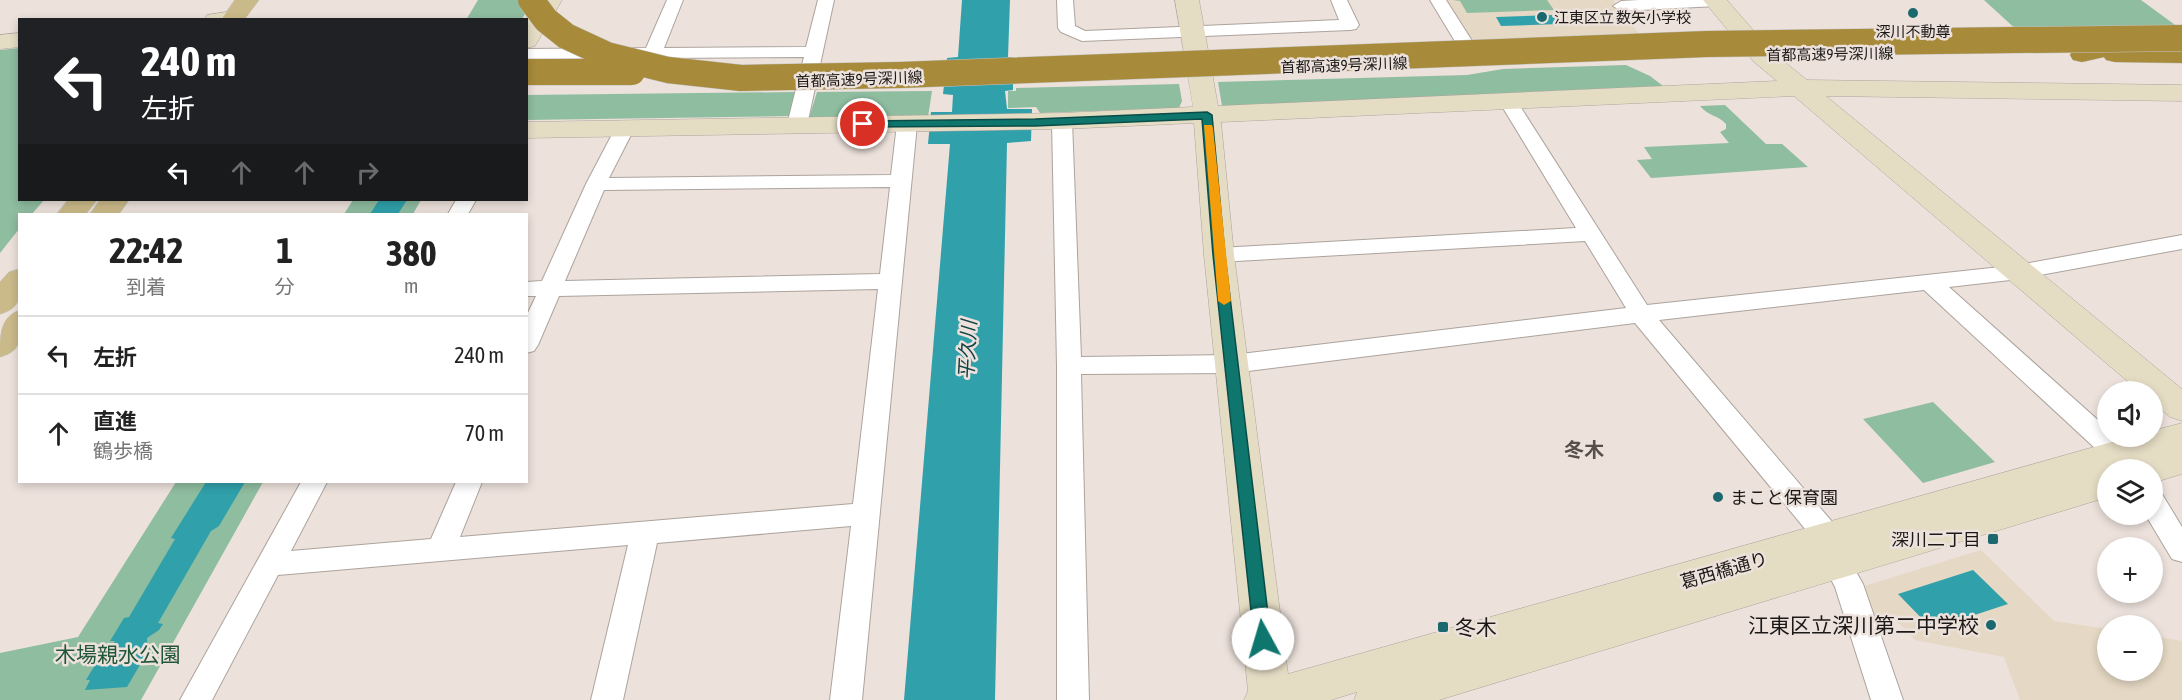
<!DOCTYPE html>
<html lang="ja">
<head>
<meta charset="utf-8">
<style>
	:root { --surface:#fff; --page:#f6f6f6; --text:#222; --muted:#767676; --line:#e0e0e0 }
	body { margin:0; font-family:"Asap Condensed","Noto Sans JP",sans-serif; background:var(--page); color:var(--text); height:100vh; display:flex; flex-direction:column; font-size:22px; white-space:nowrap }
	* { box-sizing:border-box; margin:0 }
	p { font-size:20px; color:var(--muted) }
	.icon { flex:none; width:33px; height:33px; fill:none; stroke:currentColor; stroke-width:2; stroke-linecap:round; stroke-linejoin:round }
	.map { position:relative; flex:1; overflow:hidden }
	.details { position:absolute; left:18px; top:213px; width:510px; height:270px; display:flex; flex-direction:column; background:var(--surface); border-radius:0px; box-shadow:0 3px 9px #0003 }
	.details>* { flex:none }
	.top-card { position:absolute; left:18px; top:18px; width:510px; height:183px; border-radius:0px; box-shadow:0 3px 9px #0003; background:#202124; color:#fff; overflow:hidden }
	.buttons { position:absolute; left:2097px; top:381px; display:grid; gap:12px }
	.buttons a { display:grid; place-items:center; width:66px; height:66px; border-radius:50%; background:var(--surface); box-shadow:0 3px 9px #0003; font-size:30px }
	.pin { position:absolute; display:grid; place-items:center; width:51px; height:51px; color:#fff; margin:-26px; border:3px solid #fff; border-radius:50%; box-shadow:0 2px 6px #0007 }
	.me { position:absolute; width:66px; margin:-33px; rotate:354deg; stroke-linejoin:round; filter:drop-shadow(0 0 4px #0008) }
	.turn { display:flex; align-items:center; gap:21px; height:126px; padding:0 24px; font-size:27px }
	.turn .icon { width:78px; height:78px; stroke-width:2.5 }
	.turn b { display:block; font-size:42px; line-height:51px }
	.lanes { display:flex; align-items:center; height:57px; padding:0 24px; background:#0003; justify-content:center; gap:30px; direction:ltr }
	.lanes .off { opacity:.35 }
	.eta { display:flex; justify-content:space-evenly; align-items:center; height:102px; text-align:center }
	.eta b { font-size:36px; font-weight:700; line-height:42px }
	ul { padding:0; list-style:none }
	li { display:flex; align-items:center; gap:18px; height:78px; padding:0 24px; border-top:2px solid var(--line) }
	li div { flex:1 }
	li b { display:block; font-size:22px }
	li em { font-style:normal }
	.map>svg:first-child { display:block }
	.education { fill:#e5d8c4 }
	.green { fill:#8fbda0 }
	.water { fill:#30a0ab }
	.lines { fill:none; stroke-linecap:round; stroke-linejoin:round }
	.street-casing { stroke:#aca39d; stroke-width:2 }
	.secondary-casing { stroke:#aca39d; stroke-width:1 }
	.primary-casing { stroke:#c4c3c2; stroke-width:1 }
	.highway-casing { stroke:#c4c3c2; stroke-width:1 }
	.street { fill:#fff; fill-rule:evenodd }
	.secondary { fill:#e5dcc4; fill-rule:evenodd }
	.primary { fill:#cab989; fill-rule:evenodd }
	.highway { fill:#a78b3a; fill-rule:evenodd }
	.highway-bridge-casing { stroke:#c4c3c2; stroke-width:27; stroke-linecap:butt }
	.highway-bridge { stroke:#a78b3a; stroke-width:26 }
	.route { fill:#0f766e; stroke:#0a4d48; stroke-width:1.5 }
	.slow { fill:#f59e0b }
	.poi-dot { fill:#1b686f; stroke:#ece1db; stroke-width:2 }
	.labels { text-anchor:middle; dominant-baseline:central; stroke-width:5; stroke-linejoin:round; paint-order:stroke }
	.far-poi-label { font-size:15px; fill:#1b1816; stroke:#ece1db; text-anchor:start }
	.far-street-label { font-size:15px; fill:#1b1816; stroke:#ece1db }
	.poi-label { font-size:18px; fill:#1b1816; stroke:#ece1db; text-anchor:start }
	.street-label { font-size:18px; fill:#1b1816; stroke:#ece1db }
	.water-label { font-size:20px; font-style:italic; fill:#124248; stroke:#ece1db }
	.neighbourhood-label { font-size:20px; font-weight:bold; fill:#564e49; stroke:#ece1db }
	.near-poi-label { font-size:21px; fill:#1b1816; stroke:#ece1db; text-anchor:end }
	.near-park-label { font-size:21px; fill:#215739; stroke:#ece1db }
</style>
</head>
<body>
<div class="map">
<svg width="2182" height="700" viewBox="0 0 2182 700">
	<rect width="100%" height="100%" fill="#ece1db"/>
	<path class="education" d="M 1447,0 L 1613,0 L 1639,34 L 1472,41 Z
		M 1981,550 L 2054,621 L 2107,629 L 2108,670 L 2152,670 L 2153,636 L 2182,641 L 2182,700 L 2020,700 L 2004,657 L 1915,640 L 1895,619 L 1872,615 L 1861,587 Z"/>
	<path class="green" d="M 478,0 L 533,0 L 522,19 L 466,20 Z
		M 1453,0 L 1547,0 L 1554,10 L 1467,13 L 1460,1 Z
		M 1984,0 L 2141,0 L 2182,30 L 2020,33 Z
		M 19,48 L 20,200 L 44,200 L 32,214 L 20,214 L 19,229 L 0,253 L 0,50 Z
		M 1626,65 L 1650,76 L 1663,86 L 1222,106 L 1218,82 L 1467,75 L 1503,69 Z
		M 1179,84 L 1182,101 L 1179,108 L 1040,113 L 1036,107 L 1008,108 L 1008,91 L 1016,91 L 1016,88 Z
		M 932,91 L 928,117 L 809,118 L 817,92 Z
		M 796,92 L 789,116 L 527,120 L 526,95 Z
		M 1725,105 L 1766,144 L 1782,144 L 1808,167 L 1651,178 L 1637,160 L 1652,159 L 1644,147 L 1729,143 L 1720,132 L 1726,129 L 1726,124 C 1718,115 1708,116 1700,106 Z
		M 353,200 L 421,200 L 413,214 L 344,214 Z
		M 1933,402 L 1995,462 L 1923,483 L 1863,419 Z
		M 176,482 L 263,482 L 141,700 L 0,700 L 0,653 L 78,637 Z"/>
	<path class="water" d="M 962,0 L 1010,0 L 1008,57 L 1013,57 L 1013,90 L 1005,91 L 1007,109 L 1032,109 L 1031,141 L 1007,143 L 995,700 L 904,700 L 950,144 L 928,144 L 931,112 L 952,112 L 953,95 L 943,94 L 947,58 L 958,57 Z
		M 1553,15 L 1559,24 L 1501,26 L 1496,17 Z
		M 379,200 L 407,200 L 398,214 L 370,214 Z
		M 206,482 L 245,482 L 219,526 L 211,531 L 158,623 L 163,624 L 159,630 L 147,638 L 147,644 L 151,646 L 127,687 L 85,690 L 90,680 L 86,680 L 105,648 L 111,648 L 115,641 L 110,641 L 124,618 L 129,617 L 175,539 L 171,538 Z
		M 1973,570 L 2008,604 L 1932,629 L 1898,594 Z"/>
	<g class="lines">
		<defs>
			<path id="street" d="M 667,0 L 683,0 L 664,48 L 806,47 L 818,0 L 834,0 L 807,125 L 804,129 L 790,129 L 787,125 L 804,57 L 526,59 L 526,49 L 646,48 Z
				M 1057,0 L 1073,0 L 1075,26 L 1085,31 L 1339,20 L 1331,0 L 1347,0 L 1359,25 L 1356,29 L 1350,30 L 1082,41 L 1061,32 L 1058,28 Z
				M 1430,0 L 1446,0 L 1474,44 L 1471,48 L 1459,48 Z
				M 1639,0 L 1725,0 L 1725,1 L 1717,6 L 1621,11 L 1613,6 L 1621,1 Z
				M 1509,97 L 1516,99 L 1518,103 L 1647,305 L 2019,265 L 2182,235 L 2182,249 L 2019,279 L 1949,287 L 2108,429 L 2108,436 L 2115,436 L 2128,448 L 2132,455 L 2128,462 L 2119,465 L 2110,462 L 1924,290 L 1659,320 L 1840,531 L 1844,539 L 1840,547 L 1830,550 L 1820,547 L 1635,323 L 1232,373 L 1081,374 L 1089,700 L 1057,700 L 1057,366 L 1052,121 L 1055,117 L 1069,117 L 1072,121 L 1081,357 L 1232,355 L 1626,308 L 1585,241 L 1219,262 L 1211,260 L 1208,255 L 1211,250 L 1219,248 L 1576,228 L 1500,103 L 1502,99 Z
				M 907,118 L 914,120 L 917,124 L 862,700 L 830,700 L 851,526 L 657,543 L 623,700 L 591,700 L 628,545 L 278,575 L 212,700 L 180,700 L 301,482 L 327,482 L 291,551 L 431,539 L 456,482 L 482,482 L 460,537 L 853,504 L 878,289 L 559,296 L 538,345 L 534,351 L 526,353 L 526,317 L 536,296 L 526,296 L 526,282 L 542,281 L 586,184 L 617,125 L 631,125 L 634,129 L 609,178 L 891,175 L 897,124 L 900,120 ZM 890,187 L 880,274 L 565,281 L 604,190 Z
				M 456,200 L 476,200 L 468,214 L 448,214 Z
				M 2152,491 L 2162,494 L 2182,527 L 2182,562 L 2172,559 L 2145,514 L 2152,514 Z
				M 1837,552 L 1847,556 L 1863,584 L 1903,700 L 1871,700 L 1835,587 L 1823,564 L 1827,556 Z"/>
			<path id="secondary" d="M 538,0 L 562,0 L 535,46 L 526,48 L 526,20 Z
				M 1175,0 L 1199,0 L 1218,106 L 1777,81 L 1754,62 L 1703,0 L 1727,0 L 1772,52 L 1807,80 L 2182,85 L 2182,101 L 1826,96 L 2182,389 L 2182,421 L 2170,417 L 2152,402 L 2152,392 L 2140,392 L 1794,96 L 1221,122 L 1234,255 L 1288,674 L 2133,436 L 2152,436 L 2152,431 L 2182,423 L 2182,474 L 2152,483 L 2152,470 L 2133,470 L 2137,463 L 2108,470 L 2108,497 L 1439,700 L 1354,700 L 1357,692 L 1331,700 L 1244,700 L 1248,691 L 1204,255 L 1194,123 L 1062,129 L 526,138 L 526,122 L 1062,113 L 1193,107 Z
				M 233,11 L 241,13 L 244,20 L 204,20 L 207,15 Z
				M 20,33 L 20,47 L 0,49 L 0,35 Z"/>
			<path id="primary" d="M 235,0 L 259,0 L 244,20 L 221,20 Z
				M 68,200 L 97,200 L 86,214 L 57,214 Z
				M 100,200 L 129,200 L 119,214 L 90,214 Z
				M 20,269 C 20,291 25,307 0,314 L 0,282 L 9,272 Z
				M 20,310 C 20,333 26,350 0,357 C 0,335 0,317 20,310 Z"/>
			<path id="highway" d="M 2139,40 L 2148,42 L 2150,48 L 2182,49 L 2182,63 L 2115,62 L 2106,60 L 2104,57 L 2082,62 L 2073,60 L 2070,55 L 2073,50 L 2107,42 Z"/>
		</defs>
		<use href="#street" class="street-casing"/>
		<use href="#secondary" class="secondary-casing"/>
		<use href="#primary" class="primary-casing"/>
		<use href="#highway" class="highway-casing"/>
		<use href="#street" class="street"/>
		<use href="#secondary" class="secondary"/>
		<use href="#primary" class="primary"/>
		<use href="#highway" class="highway"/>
		<defs>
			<path id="highway-bridge" d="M 531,0 L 546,20 L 566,36 L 607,55 L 668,70 L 741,78 L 900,75 L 1707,44 L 2182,38
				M 526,72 L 632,72"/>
		</defs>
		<use href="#highway-bridge" class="highway-bridge-casing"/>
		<use href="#highway-bridge" class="highway-bridge"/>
	</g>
	<path class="route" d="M 1207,112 L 1212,115 L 1225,255 L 1271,639 L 1269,644 L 1263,646 L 1257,644 L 1254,639 L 1213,255 L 1202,119 L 1035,126 L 863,127 L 857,124 L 863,121 L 1035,119 Z"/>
	<path class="slow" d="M 1204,125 L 1212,125 L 1213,128 L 1231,301 L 1224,305 L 1218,301 Z"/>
	<g class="poi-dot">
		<circle cx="1913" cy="13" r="6"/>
		<circle cx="1542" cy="17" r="6"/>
		<circle cx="1718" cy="497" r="6"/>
		<rect x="1987" y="533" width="12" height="12" rx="3"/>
		<circle cx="1991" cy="625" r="6"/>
		<rect x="1437" y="621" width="12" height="12" rx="3"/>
	</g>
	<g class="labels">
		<g class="far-poi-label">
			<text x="1554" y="17">江東区立 数矢小学校</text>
			<text x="1913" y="31" text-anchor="middle">深川不動尊</text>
		</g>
		<g class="far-street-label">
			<text transform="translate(1830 54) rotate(-1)">首都高速9号深川線</text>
			<text transform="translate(1344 65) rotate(-2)">首都高速9号深川線</text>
			<text transform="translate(859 79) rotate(-2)">首都高速9号深川線</text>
		</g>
		<g class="poi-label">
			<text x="1730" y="497">まこと保育園</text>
			<text x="1981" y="539" text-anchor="end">深川二丁目</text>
		</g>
		<g class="street-label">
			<text transform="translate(1724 570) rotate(-16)">葛西橋通り</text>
		</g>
		<g class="water-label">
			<text transform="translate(967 350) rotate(-87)">平久川</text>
		</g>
		<g class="neighbourhood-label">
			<text x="1584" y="449">冬木</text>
		</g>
		<g class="near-poi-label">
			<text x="1979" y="625">江東区立深川第二中学校</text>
			<text x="1455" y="627" text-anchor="start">冬木</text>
		</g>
		<g class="near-park-label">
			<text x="118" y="654">木場親水公園</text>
		</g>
	</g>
</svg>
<div class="buttons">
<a><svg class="icon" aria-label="sound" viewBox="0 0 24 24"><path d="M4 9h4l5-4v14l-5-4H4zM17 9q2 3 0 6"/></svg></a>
<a><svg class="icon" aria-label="layers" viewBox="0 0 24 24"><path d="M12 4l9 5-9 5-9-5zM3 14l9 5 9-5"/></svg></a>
<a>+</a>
<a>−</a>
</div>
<div class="pin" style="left:863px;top:124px;background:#d93025"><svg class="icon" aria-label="arrive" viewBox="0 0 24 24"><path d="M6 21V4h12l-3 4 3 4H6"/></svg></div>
<svg class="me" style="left:1263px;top:639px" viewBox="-20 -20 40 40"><circle r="19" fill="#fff"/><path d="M0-13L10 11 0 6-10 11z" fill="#0f766e"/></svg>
<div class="top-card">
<div class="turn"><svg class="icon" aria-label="left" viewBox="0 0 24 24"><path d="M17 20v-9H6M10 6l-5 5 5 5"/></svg><div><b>240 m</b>左折</div></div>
<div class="lanes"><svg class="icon" aria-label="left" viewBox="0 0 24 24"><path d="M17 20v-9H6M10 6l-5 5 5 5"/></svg><svg class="icon off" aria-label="ahead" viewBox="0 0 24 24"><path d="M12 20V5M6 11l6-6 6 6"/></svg><svg class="icon off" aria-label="ahead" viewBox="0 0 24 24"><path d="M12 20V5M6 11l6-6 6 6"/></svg><svg class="icon off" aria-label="right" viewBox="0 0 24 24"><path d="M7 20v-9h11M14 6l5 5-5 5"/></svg></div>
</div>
<section class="details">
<div class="eta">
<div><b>22:42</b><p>到着</p></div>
<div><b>1</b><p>分</p></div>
<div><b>380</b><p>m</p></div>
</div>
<ul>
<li><svg class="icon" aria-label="left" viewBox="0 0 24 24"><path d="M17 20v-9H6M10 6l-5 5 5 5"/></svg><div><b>左折</b></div><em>240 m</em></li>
<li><svg class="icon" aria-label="ahead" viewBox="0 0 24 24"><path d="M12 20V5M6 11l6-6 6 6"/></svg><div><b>直進</b><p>鶴歩橋</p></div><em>70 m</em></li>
</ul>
</section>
</div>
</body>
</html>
